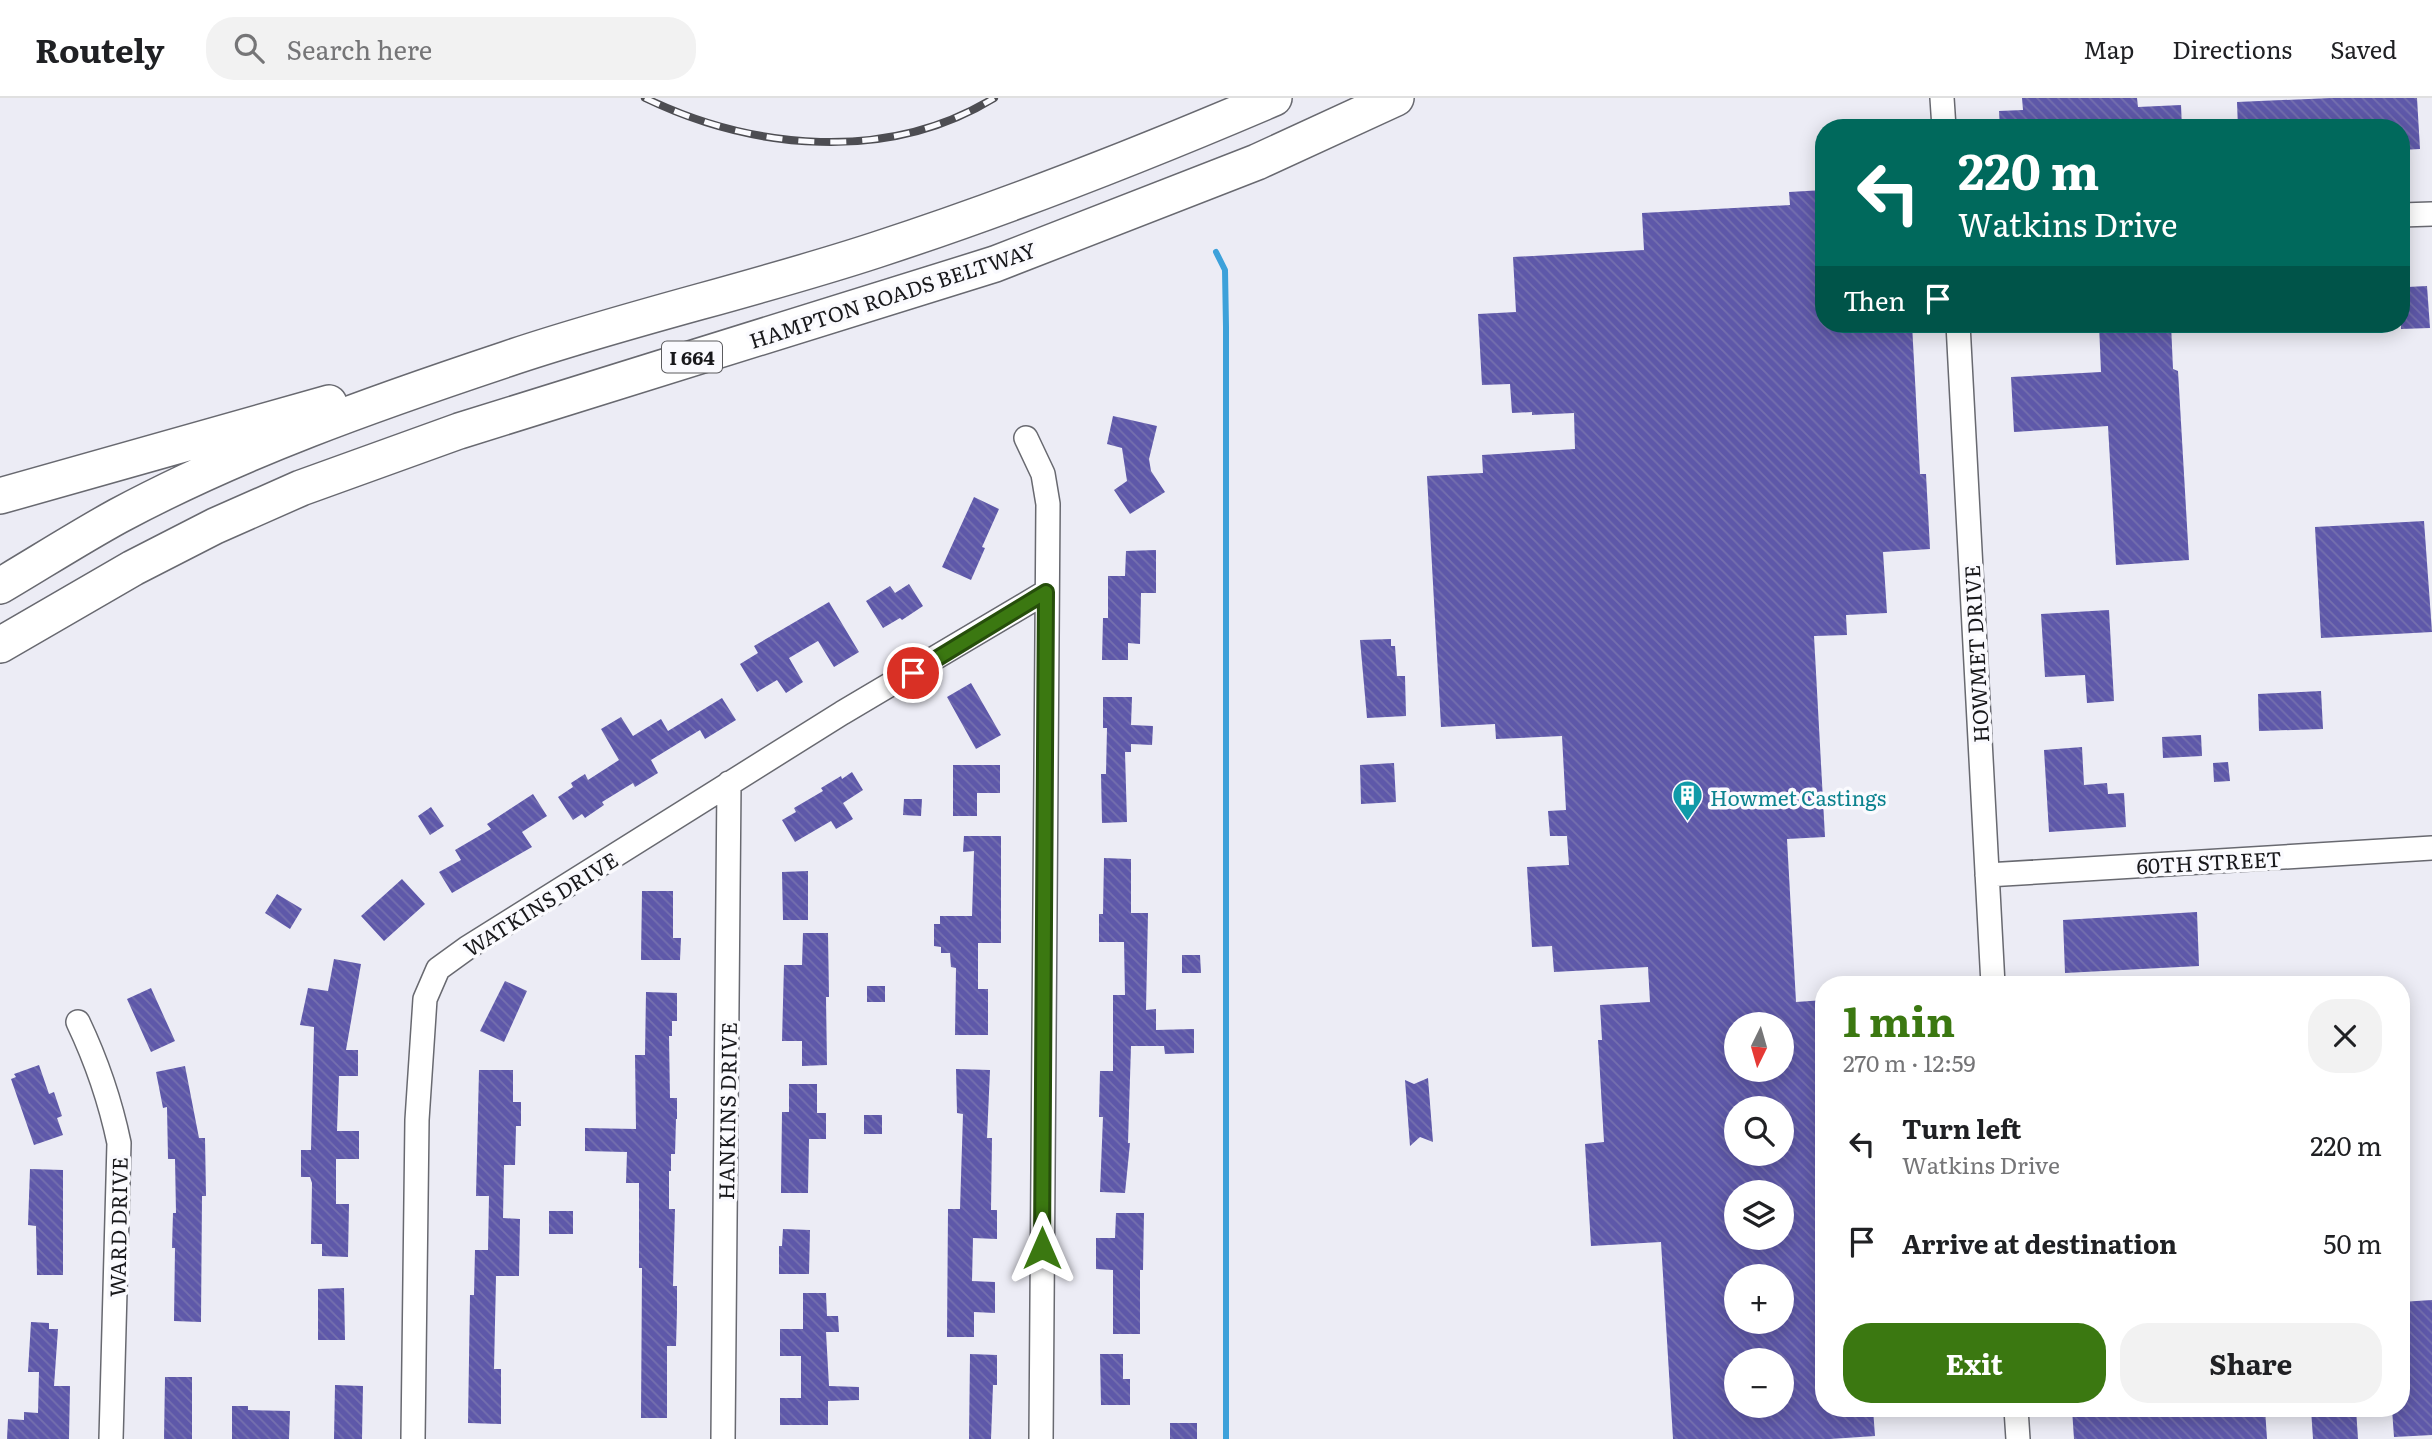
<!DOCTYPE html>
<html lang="en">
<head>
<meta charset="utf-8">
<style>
	:root { --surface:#fff; --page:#f2f2f2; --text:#202124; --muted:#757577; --line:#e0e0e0; --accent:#3b7811 }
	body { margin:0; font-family:Literata,serif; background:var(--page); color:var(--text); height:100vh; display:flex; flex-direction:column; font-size:26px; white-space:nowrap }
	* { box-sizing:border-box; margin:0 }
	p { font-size:23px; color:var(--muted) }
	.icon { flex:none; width:38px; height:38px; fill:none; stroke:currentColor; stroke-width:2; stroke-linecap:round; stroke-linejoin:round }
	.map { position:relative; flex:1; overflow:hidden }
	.sheet { position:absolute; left:1815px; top:878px; width:595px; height:441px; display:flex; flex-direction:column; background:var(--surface); border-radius:28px; box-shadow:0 4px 18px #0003 }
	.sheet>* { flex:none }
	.hud { position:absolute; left:1815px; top:21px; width:595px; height:214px; border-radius:28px; box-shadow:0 4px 18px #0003; background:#00695c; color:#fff; overflow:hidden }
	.needle { width:46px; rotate:185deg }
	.buttons { position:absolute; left:1724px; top:914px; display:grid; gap:14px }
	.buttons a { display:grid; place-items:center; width:70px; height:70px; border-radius:50%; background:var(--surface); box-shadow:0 4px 18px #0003; font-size:35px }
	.pin { position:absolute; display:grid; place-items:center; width:60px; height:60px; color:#fff; margin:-30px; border:4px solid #fff; border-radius:50%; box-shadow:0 2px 7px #0007 }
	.me { position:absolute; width:77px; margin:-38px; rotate:0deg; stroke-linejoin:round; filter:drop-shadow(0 0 5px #0008) }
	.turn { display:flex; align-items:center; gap:24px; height:147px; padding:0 28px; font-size:32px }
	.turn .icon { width:91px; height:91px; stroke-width:2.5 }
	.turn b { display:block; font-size:49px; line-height:60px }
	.then { display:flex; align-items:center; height:66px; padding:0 28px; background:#0003; gap:14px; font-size:26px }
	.round { display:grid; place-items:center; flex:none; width:74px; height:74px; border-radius:28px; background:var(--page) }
	.overview { display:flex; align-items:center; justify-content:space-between; height:119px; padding:0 28px }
	h1 { font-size:42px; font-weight:700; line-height:52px; color:var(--accent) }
	.action { display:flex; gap:14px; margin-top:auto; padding:14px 28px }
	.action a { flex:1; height:80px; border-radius:28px; background:var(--accent); color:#fff; font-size:28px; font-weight:700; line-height:80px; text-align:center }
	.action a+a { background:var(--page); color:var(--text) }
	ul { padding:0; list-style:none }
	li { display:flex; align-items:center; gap:21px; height:98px; padding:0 28px }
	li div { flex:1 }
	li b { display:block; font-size:26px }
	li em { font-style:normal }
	header { display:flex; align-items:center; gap:42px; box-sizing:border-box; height:98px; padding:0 35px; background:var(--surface); border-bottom:2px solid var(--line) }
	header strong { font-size:33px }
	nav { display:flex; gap:38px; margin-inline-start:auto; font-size:24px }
	.search { width:490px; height:63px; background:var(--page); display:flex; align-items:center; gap:18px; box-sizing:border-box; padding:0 24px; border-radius:28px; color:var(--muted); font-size:26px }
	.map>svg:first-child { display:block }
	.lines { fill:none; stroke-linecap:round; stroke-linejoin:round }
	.stream { stroke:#3da1da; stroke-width:6 }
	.building { fill:url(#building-back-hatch); fill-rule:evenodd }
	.minor-casing { stroke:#686970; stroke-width:26 }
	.highway-casing { stroke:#686970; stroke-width:38 }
	.minor { stroke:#fff; stroke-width:23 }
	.highway { stroke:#fff; stroke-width:35 }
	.rail-casing { stroke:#4d4d52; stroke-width:8 }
	.rail { stroke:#fafafe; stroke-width:5; stroke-dasharray:16; stroke-linecap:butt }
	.route-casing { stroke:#264e0b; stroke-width:18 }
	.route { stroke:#3b7811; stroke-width:12 }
	.labels { text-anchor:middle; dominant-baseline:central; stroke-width:7; stroke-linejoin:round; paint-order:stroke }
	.shield { fill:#fafafe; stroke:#5c5c5f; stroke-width:2 }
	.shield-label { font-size:19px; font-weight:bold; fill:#18181b }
	.street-label { font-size:21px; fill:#18181b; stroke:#fafafe }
	.culture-label { font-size:21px; fill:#0d838f; stroke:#fafafe; text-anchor:start }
</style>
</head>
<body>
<header>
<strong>Routely</strong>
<div class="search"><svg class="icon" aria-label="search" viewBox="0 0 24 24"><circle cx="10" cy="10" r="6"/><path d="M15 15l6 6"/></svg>Search here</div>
<nav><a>Map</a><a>Directions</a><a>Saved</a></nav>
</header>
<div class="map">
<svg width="2432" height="1341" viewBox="0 0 2432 1341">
	<defs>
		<pattern id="building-back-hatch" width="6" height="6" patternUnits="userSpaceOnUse" patternTransform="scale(1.75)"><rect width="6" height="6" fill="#5e58a9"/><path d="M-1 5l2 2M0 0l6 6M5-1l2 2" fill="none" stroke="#7570ae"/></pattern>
	</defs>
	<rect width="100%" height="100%" fill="#ececf5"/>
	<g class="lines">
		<path class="stream" d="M 1216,154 L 1225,172 L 1226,229 L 1226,1341"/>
	</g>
	<path class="building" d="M 2022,0 L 2137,0 L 2138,9 L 2181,7 L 2182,30 L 2000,30 L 1999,13 L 2023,12 Z
		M 2331,0 L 2417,0 L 2420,51 L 2401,52 L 2401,30 L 2238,30 L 2237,4 Z
		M 1824,92 L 1824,226 L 1912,226 L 1920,376 L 1926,376 L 1930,451 L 1883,454 L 1887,515 L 1846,517 L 1847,537 L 1814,538 L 1825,739 L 1787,741 L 1796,904 L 1824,902 L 1824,1311 L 1873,1311 L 1875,1338 L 1830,1341 L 1673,1341 L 1661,1144 L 1591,1148 L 1585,1046 L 1604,1044 L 1598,942 L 1602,942 L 1600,907 L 1650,904 L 1648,869 L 1554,874 L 1552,848 L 1532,849 L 1527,769 L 1569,767 L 1567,738 L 1550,738 L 1548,713 L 1566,712 L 1562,638 L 1496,641 L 1495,626 L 1441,629 L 1427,378 L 1483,375 L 1482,357 L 1575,351 L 1574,315 L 1532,317 L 1532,314 L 1512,315 L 1510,286 L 1482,287 L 1478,216 L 1516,214 L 1513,159 L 1644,152 L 1642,115 L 1790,107 L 1789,94 ZM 1736,926 L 1782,926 L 1782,971 L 1736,971 ZM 1736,1010 L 1782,1010 L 1782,1055 L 1736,1055 ZM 1736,1094 L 1782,1094 L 1782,1139 L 1736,1139 ZM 1736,1178 L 1782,1178 L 1782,1223 L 1736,1223 ZM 1736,1262 L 1782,1262 L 1782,1307 L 1736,1307 Z
		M 2427,188 L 2430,230 L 2401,231 L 2401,194 L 2408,194 L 2407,189 Z
		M 2099,226 L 2171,226 L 2173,271 L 2178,273 L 2189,462 L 2116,467 L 2108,328 L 2014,334 L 2011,279 L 2101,274 Z
		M 1113,318 L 1157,328 L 1149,361 L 1151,373 L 1165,394 L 1130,416 L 1114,392 L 1127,383 L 1122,350 L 1107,346 Z
		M 974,399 L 999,411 L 982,449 L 985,450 L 971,482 L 942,469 Z
		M 2424,423 L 2432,534 L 2321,540 L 2315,429 Z
		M 1156,452 L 1156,495 L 1141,495 L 1140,546 L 1128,545 L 1128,562 L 1102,562 L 1103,520 L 1108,520 L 1108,478 L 1125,478 L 1126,453 Z
		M 909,486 L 923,508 L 902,522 L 900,520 L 883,530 L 866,503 L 890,488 L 895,495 Z
		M 829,504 L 859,554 L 834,569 L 818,543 L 789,560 L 803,584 L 786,595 L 777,582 L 757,594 L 740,566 L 758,555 L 754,548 Z
		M 2109,512 L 2114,603 L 2087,605 L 2085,577 L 2045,579 L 2041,516 Z
		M 1391,541 L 1391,548 L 1395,548 L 1397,578 L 1405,578 L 1406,618 L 1367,620 L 1360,542 Z
		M 971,585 L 1001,637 L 976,651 L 947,599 Z
		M 2321,593 L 2323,631 L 2259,633 L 2258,596 Z
		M 1103,599 L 1132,599 L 1131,627 L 1153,628 L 1152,647 L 1131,646 L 1131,654 L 1125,654 L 1127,724 L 1102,725 L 1101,676 L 1106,676 L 1107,630 L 1103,630 Z
		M 722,600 L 736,622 L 705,641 L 700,632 L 651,662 L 658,675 L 635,689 L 633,685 L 602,704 L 604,707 L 585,720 L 582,716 L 573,722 L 558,699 L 573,689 L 571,685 L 585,676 L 588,682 L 619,662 L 601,631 L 621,619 L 633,638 L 661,621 L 668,633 Z
		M 2201,637 L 2202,658 L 2163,660 L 2162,639 Z
		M 2082,649 L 2084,687 L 2107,685 L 2108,696 L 2124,695 L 2126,729 L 2049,734 L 2044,652 Z
		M 2228,664 L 2230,683 L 2214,684 L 2213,665 Z
		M 1394,665 L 1396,704 L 1361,706 L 1360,667 Z
		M 953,667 L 1000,667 L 1000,695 L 977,695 L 977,718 L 953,718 Z
		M 852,674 L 863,692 L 843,705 L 853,721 L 836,731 L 831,723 L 795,744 L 782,722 L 796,714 L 794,710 L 823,693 L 821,690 L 841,678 L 842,681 Z
		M 533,696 L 547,718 L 522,734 L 532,749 L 452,795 L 439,774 L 461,762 L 455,752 L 491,731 L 487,726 Z
		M 904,701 L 922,701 L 921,718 L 903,717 Z
		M 431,709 L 444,728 L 430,737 L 418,718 Z
		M 964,738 L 1001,738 L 1001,845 L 978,845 L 978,891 L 988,891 L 988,937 L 955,937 L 956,870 L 951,869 L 950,855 L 941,855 L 941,849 L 934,848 L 934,826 L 940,826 L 940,818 L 972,818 L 974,753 L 963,754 Z
		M 1104,760 L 1131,761 L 1131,815 L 1148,815 L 1146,912 L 1156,911 L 1156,932 L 1194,931 L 1194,955 L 1165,956 L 1164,948 L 1131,948 L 1128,1045 L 1130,1045 L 1125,1095 L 1100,1094 L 1103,1019 L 1099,1019 L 1100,973 L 1113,973 L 1113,897 L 1125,897 L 1124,844 L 1099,844 L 1099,816 L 1103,816 Z
		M 808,773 L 808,822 L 783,822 L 782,774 Z
		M 402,781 L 425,806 L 384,843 L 361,818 Z
		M 642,793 L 673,793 L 673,840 L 681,840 L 680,862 L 641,862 Z
		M 277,796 L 302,811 L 290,831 L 265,815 Z
		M 2197,814 L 2199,868 L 2065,875 L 2063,822 Z
		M 803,835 L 828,835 L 829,899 L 826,899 L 827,967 L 802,968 L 802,943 L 782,943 L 784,867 L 802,867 Z
		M 1182,857 L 1200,857 L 1201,875 L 1182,875 Z
		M 334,861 L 361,866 L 346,952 L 358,952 L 358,978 L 339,978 L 337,1033 L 359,1033 L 359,1061 L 336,1061 L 336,1106 L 349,1106 L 348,1159 L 322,1158 L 322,1146 L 311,1146 L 312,1085 L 310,1079 L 301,1079 L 301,1052 L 311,1052 L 314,929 L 300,927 L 308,890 L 328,893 Z
		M 505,883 L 527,893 L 504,944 L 480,933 Z
		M 867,888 L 885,888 L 885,904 L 867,904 Z
		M 151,890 L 175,943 L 151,954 L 127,901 Z
		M 646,894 L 677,895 L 677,923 L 672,923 L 672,938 L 669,938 L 670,1000 L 677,1000 L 677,1021 L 676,1021 L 675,1056 L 671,1056 L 671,1073 L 669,1073 L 669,1111 L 675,1111 L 673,1188 L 677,1188 L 677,1213 L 676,1248 L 667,1248 L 667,1320 L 641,1320 L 642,1170 L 639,1170 L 639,1085 L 626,1085 L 627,1054 L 585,1053 L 585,1030 L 636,1031 L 635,957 L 645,957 Z
		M 39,967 L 49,996 L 54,994 L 62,1018 L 57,1020 L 63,1037 L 34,1047 L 11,981 L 16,979 L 14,976 Z
		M 185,968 L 199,1040 L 205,1040 L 206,1098 L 202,1098 L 201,1224 L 174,1223 L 175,1150 L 172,1150 L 173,1115 L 176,1115 L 175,1061 L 168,1061 L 167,1009 L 163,1010 L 156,974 Z
		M 956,971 L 990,972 L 987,1040 L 992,1040 L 991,1112 L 997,1112 L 997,1141 L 973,1140 L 972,1183 L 995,1184 L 995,1215 L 974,1214 L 974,1239 L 947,1239 L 948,1111 L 960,1111 L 963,1016 L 957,1015 Z
		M 479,972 L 513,972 L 513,1004 L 521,1004 L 521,1028 L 516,1028 L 515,1067 L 504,1067 L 503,1120 L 520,1121 L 519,1178 L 496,1178 L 494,1271 L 501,1271 L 501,1326 L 468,1325 L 470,1197 L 474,1197 L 475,1152 L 488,1152 L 489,1098 L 476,1098 Z
		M 1428,980 L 1433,1044 L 1420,1039 L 1410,1048 L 1405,982 L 1414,986 Z
		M 789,986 L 817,986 L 817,1015 L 826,1015 L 826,1041 L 809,1041 L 808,1095 L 781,1095 L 782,1014 L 789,1014 Z
		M 864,1017 L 882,1017 L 882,1036 L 864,1036 Z
		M 30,1071 L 63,1072 L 63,1177 L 37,1177 L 36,1128 L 28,1127 Z
		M 549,1113 L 573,1113 L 573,1136 L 549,1136 Z
		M 1116,1115 L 1144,1115 L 1143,1172 L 1140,1172 L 1140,1236 L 1113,1236 L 1113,1172 L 1096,1171 L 1096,1140 L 1115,1140 Z
		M 783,1131 L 810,1132 L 809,1176 L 779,1176 L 779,1148 L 782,1148 Z
		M 344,1190 L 345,1242 L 318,1242 L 318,1191 Z
		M 803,1195 L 826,1195 L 827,1218 L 838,1218 L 839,1234 L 826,1234 L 829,1288 L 859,1289 L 859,1302 L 828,1303 L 828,1327 L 780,1327 L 780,1300 L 801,1300 L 801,1258 L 780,1258 L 780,1231 L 803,1231 Z
		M 2432,1202 L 2432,1337 L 2394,1339 L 2392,1311 L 2401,1311 L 2401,1204 Z
		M 31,1224 L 49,1225 L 49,1231 L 58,1231 L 54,1288 L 70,1288 L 69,1341 L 7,1341 L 8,1321 L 24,1322 L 24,1314 L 38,1315 L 39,1274 L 28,1274 Z
		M 970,1256 L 997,1257 L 997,1287 L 993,1287 L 991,1341 L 969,1341 Z
		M 1100,1256 L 1123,1256 L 1123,1281 L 1130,1281 L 1130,1307 L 1101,1307 Z
		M 165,1279 L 192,1279 L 192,1341 L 164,1341 Z
		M 335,1287 L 363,1288 L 362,1341 L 334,1341 Z
		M 232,1308 L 248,1308 L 248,1312 L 290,1313 L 289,1341 L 232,1341 Z
		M 2072,1311 L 2265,1311 L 2267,1341 L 2074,1341 Z
		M 2311,1311 L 2356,1311 L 2358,1341 L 2313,1341 Z
		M 1170,1325 L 1197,1325 L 1197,1341 L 1170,1341 Z"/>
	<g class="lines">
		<defs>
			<path id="minor" d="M 1942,0 L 1944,30
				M 2401,117 L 2432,116
				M 1958,226 L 1993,887
				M 1026,340 L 1043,376 L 1048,406 L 1041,1341
				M 1987,777 L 2432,750
				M 78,924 C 97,964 110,1002 119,1045 L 111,1341
				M 2016,1311 L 2018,1341
				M 413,1341 L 417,1022 L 425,901 L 438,871 L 467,850 L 842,615 L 1046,494
				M 723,1341 L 729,685"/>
			<path id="highway" d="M 0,398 L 329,305
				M 0,488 C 39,465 78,440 118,418 C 241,352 375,305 507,261 C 628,220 754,192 876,152 C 1011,108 1143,56 1274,0
				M 0,547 L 133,470 L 215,428 L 301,390 L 459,333 L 995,166 L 1257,64 L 1396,0"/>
		</defs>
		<use href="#minor" class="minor-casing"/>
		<use href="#highway" class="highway-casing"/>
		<use href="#minor" class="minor"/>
		<use href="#highway" class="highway"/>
		<defs>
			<path id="rail" d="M 645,0 C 753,52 888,65 994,0"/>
		</defs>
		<use href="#rail" class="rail-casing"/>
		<use href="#rail" class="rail"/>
	</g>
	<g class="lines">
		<defs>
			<path id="route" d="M 913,575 L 1046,494 L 1042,1150"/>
		</defs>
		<use href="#route" class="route-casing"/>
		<use href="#route" class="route"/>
	</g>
	<defs>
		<symbol id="building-pin" viewBox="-11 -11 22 30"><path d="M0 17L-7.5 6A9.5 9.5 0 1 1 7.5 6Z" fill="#0f9aa8" stroke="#fafafe"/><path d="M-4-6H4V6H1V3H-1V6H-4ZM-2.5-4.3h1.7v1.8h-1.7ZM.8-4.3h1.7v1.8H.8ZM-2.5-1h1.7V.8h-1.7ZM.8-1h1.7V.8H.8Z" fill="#fff"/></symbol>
	</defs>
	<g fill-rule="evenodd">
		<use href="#building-pin" x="1670" y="680" width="35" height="47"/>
	</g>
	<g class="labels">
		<rect class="shield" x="662" y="243.5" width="60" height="31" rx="5"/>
		<g class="shield-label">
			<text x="692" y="259">I 664</text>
		</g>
		<g class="street-label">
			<text transform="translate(892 196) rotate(-18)">HAMPTON ROADS BELTWAY</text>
			<text transform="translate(1975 556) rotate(-93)">HOWMET DRIVE</text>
			<text transform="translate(2209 763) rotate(-3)">60TH STREET</text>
			<text transform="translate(540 805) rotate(-32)">WATKINS DRIVE</text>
			<text transform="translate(726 1013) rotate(-89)">HANKINS DRIVE</text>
			<text transform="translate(117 1129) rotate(-89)">WARD DRIVE</text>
		</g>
		<g class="culture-label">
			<text x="1710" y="698">Howmet Castings</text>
		</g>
	</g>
</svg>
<div class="buttons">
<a><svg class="needle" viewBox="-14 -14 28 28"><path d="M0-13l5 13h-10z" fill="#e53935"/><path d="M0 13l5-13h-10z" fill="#757577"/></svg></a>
<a><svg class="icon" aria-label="search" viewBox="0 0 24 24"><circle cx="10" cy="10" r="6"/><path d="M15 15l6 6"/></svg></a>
<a><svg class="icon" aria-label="layers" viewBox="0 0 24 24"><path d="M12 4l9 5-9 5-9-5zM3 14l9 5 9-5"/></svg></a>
<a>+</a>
<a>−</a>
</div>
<div class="pin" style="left:913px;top:575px;background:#d93025"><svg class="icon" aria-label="arrive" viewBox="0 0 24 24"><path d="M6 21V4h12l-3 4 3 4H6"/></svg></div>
<svg class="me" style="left:1042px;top:1150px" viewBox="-20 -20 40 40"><path d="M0-17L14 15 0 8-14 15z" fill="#3b7811" stroke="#fff" stroke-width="4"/></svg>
<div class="hud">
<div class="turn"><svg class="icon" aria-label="left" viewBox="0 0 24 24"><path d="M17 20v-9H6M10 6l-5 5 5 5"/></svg><div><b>220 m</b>Watkins Drive</div></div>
<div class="then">Then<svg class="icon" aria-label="arrive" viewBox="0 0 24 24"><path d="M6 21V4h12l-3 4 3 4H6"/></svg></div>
</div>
<section class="sheet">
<div class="overview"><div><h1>1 min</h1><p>270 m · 12:59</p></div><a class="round"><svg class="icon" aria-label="close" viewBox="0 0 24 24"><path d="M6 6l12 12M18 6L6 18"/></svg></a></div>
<ul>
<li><svg class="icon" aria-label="left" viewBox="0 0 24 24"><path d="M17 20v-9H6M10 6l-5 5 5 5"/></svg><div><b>Turn left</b><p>Watkins Drive</p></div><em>220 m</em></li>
<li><svg class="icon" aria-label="arrive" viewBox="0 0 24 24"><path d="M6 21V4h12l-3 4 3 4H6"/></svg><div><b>Arrive at destination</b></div><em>50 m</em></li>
</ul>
<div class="action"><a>Exit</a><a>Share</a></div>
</section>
</div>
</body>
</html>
